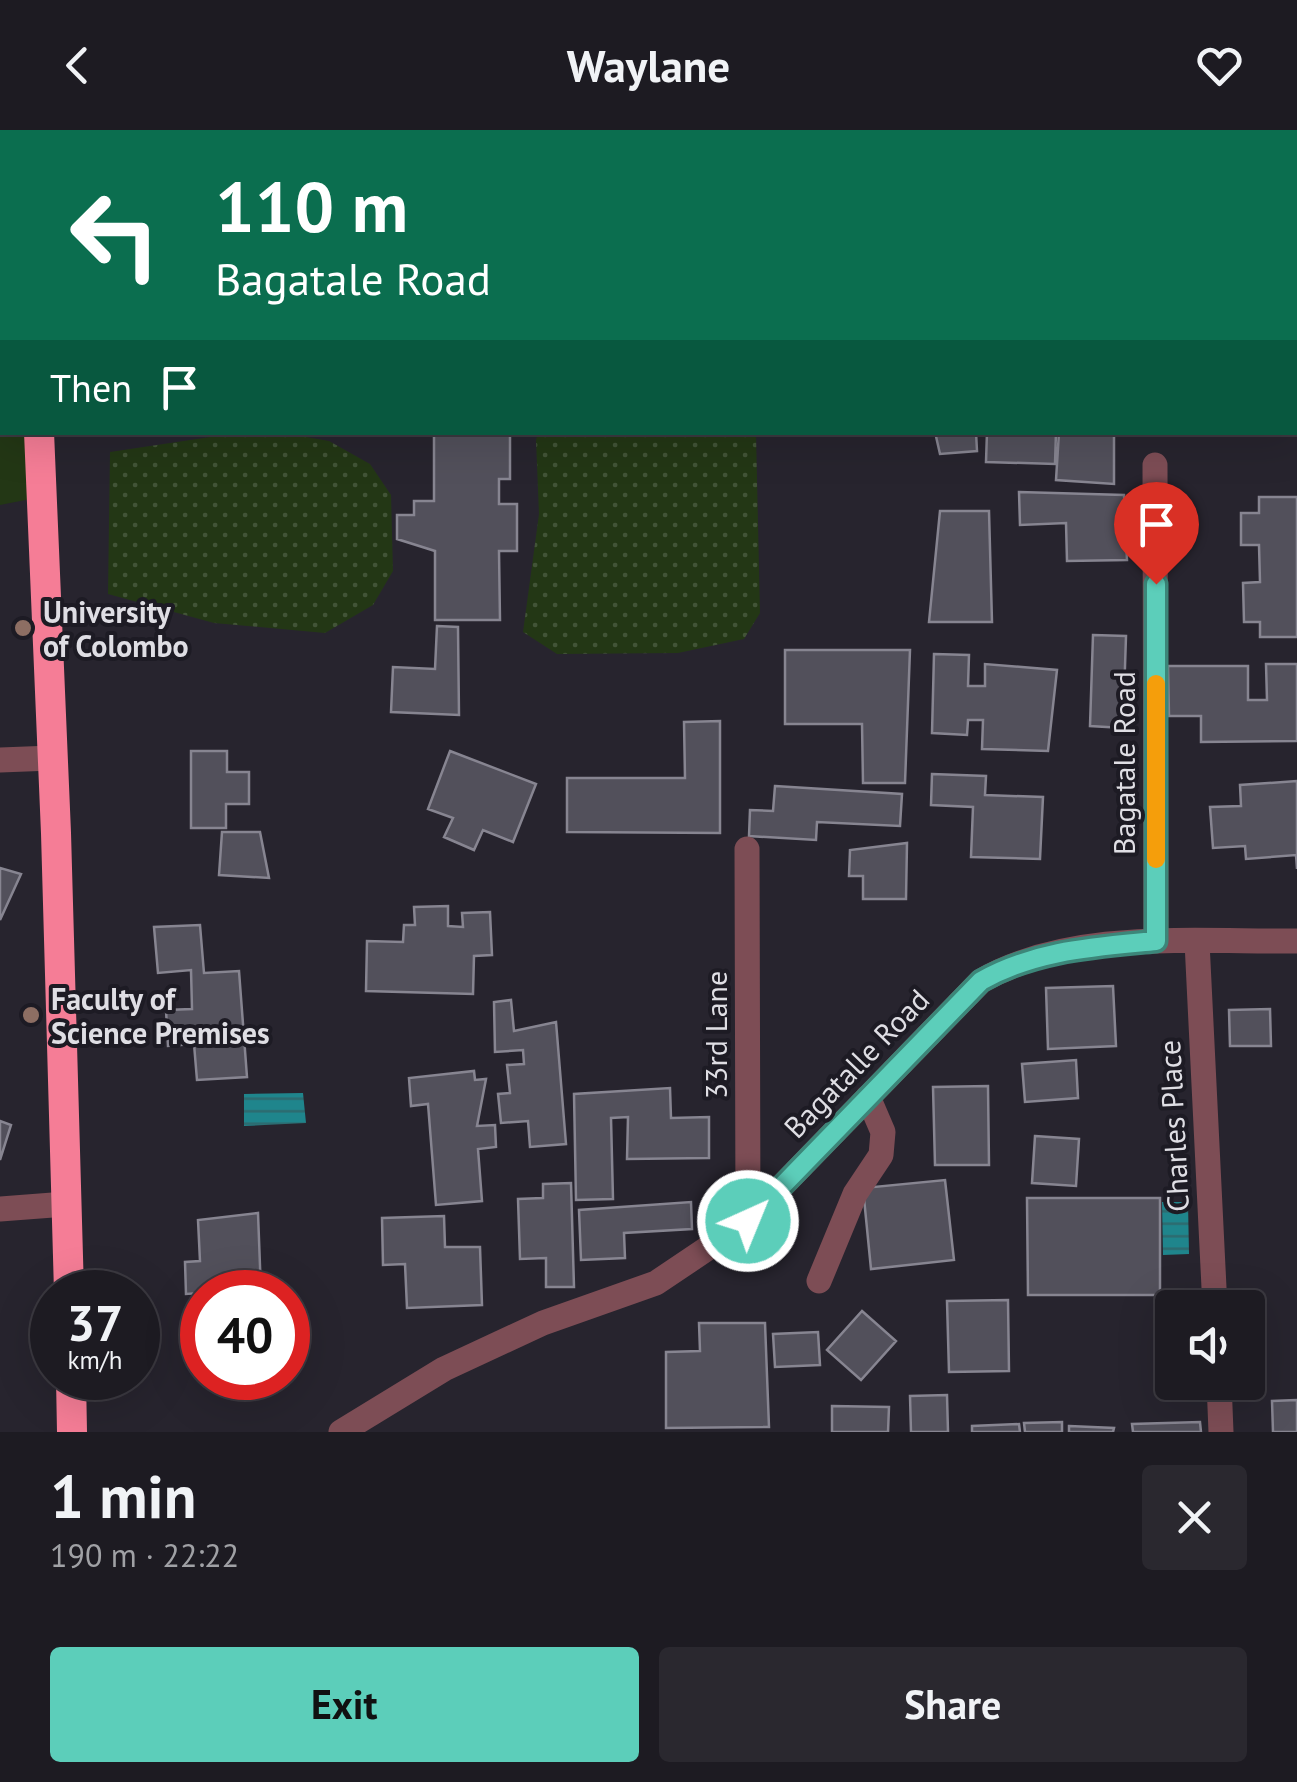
<!DOCTYPE html>
<html lang="en">
<head>
<meta charset="utf-8">
<style>
	:root { --surface:#1d1b22; --page:#2a282f; --text:#f1f3f6; --muted:#a0a1a5; --line:#3b3940; --accent:#5cceba }
	body { margin:0; font-family:"PT Sans",sans-serif; background:var(--page); color:var(--text); height:100vh; display:flex; flex-direction:column; font-size:38px; white-space:nowrap }
	* { box-sizing:border-box; margin:0 }
	p { font-size:32px; color:var(--muted) }
	.icon { flex:none; width:55px; height:55px; fill:none; stroke:currentColor; stroke-width:2; stroke-linecap:round; stroke-linejoin:round }
	.map { position:relative; height:1302px; overflow:hidden }
	.details { display:flex; flex-direction:column; background:var(--surface); flex:1 }
	.details>* { flex:none }
	.hud { position:absolute; left:0px; top:0px; width:1298px; height:305px; box-shadow:0 10px 40px #0002,0 0 0 2px var(--line); background:#0b6e4f; color:#fff; overflow:hidden }
	.fabs { position:absolute; left:1155px; top:1160px; display:grid; gap:20px }
	.fabs a { display:grid; place-items:center; width:110px; height:110px; border-radius:10px; background:var(--surface); box-shadow:0 10px 40px #0002,0 0 0 2px var(--line); font-size:50px }
	.speed { position:absolute; left:30px; top:1140px; display:flex; gap:20px; font-size:50px; font-weight:700; text-align:center }
	.speed>* { display:grid; place-content:center; width:130px; height:130px; border-radius:50%; background:var(--surface); box-shadow:0 10px 40px #0002,0 0 0 2px var(--line); line-height:1 }
	.speed small { font-size:25px; font-weight:400 }
	.speed .limit { border:15px solid #d22; background:#fff; color:#111 }
	.pin { position:absolute; display:grid; place-items:center; width:85px; height:85px; color:#fff; margin:-102px -42px; border-radius:50% 50% 50% 0; rotate:-45deg; box-shadow:0 0 10px #0007 }
	.pin .icon { rotate:45deg }
	.me { position:absolute; width:110px; margin:-55px; rotate:44deg; stroke-linejoin:round; filter:drop-shadow(0 0 8px #0008) }
	.turn { display:flex; align-items:center; gap:35px; height:210px; padding:0 50px; font-size:45px }
	.turn .icon { width:130px; height:130px; stroke-width:2.5 }
	.turn b { display:block; font-size:70px; line-height:85px }
	.then { display:flex; align-items:center; height:95px; padding:0 50px; background:#0003; gap:20px; font-size:38px }
	.round { display:grid; place-items:center; flex:none; width:105px; height:105px; border-radius:10px; background:var(--page) }
	.headline { display:flex; align-items:center; justify-content:space-between; height:170px; padding:0 50px }
	h1 { font-size:60px; font-weight:600; line-height:75px }
	.cta { display:flex; gap:20px; margin-top:auto; padding:20px 50px }
	.cta a { flex:1; height:115px; border-radius:10px; background:var(--accent); color:#111; font-size:40px; font-weight:600; line-height:115px; text-align:center }
	.cta a+a { background:var(--page); color:var(--text) }
	header { display:flex; justify-content:space-between; align-items:center; height:130px; padding:0 50px; background:var(--surface); font-size:45px; font-weight:600 }
	.map>svg:first-child { display:block }
	.green { fill:url(#green-dots) }
	.pitch { fill:#233715 }
	.water { fill:url(#water-rules) }
	.building { fill:#52505b; stroke:#878591; stroke-width:2.5 }
	.lines { fill:none; stroke-linecap:round; stroke-linejoin:round }
	.minor { stroke:#7d4d55; stroke-width:25 }
	.highway { stroke:#f57d96; stroke-width:30 }
	.route-casing { stroke:#3c8679; stroke-width:25 }
	.route { stroke:#5cceba; stroke-width:18 }
	.slow { stroke:#f59e0b; stroke-width:18 }
	.education-dot { fill:#8d6e63; stroke:#1d1b24; stroke-width:4 }
	.labels { text-anchor:middle; dominant-baseline:central; stroke-width:8; stroke-linejoin:round; paint-order:stroke }
	.poi-label { font-size:30px; font-weight:bold; fill:#dfdee4; stroke:#1d1b24; text-anchor:start }
	.street-label { font-size:30px; fill:#dfdee4; stroke:#1d1b24 }
</style>
</head>
<body>
<header><svg class="icon" aria-label="back" viewBox="0 0 24 24"><path d="M15 5l-7 7 7 7"/></svg>Waylane<svg class="icon" aria-label="heart" viewBox="0 0 24 24"><path d="M12 20l-8-8c-3-5 5-10 8-4 3-6 11-1 8 4z"/></svg></header>
<div class="map">
<svg width="1297" height="1302" viewBox="0 0 1297 1302">
	<defs>
		<pattern id="green-dots" width="8" height="8" patternUnits="userSpaceOnUse" patternTransform="scale(2.5)"><rect width="8" height="8" fill="#233715"/><path d="M2 2h.1M6 6h.1" fill="none" stroke="#425437" stroke-width="1.8" stroke-linecap="round"/></pattern>
		<pattern id="water-rules" width="6" height="5" patternUnits="userSpaceOnUse" patternTransform="scale(2.5)"><rect width="6" height="5" fill="#1f858c"/><path d="M0 2.5h6" fill="none" stroke="#2d6b6f"/></pattern>
	</defs>
	<rect width="100%" height="100%" fill="#27242e"/>
	<path class="green" d="M 237,303 L 284,303 L 329,311 L 370,334 L 391,365 L 393,441 L 373,475 L 325,503 L 214,493 L 108,464 L 110,322 Z
		M 538,303 L 756,303 L 760,483 L 744,509 L 678,523 L 557,524 L 523,502 L 539,384 L 536,310 Z"/>
	<path class="pitch" d="M 0,0 L 32,0 L 2,2 L 2,302 L 39,303 L 41,367 L 0,375 Z"/>
	<path class="water" d="M 303,963 L 306,993 L 244,996 L 244,964 Z
		M 1162,1072 L 1188,1072 L 1189,1124 L 1163,1125 Z"/>
	<path class="building" d="M 492,0 L 668,0 L 492,2 Z
		M 825,0 L 895,0 L 825,2 Z
		M 943,0 L 1065,0 L 1065,2 Z
		M 935,302 L 976,302 L 977,321 L 940,324 Z
		M 987,302 L 1056,302 L 1055,334 L 986,332 Z
		M 1059,302 L 1114,302 L 1114,354 L 1056,350 Z
		M 510,303 L 510,349 L 499,349 L 499,374 L 517,374 L 517,421 L 499,421 L 500,490 L 435,490 L 435,421 L 397,409 L 397,385 L 414,385 L 414,371 L 434,371 L 434,305 Z
		M 1019,362 L 1124,365 L 1127,430 L 1067,431 L 1066,393 L 1020,395 Z
		M 1259,367 L 1297,367 L 1297,507 L 1260,507 L 1260,492 L 1244,492 L 1243,453 L 1260,452 L 1259,415 L 1241,415 L 1241,383 L 1259,383 Z
		M 940,381 L 989,381 L 992,492 L 929,492 Z
		M 437,496 L 458,497 L 459,585 L 391,582 L 393,537 L 435,539 Z
		M 1093,505 L 1126,506 L 1123,598 L 1090,596 Z
		M 785,520 L 910,520 L 905,653 L 863,653 L 862,594 L 785,594 Z
		M 934,524 L 969,525 L 968,556 L 985,556 L 985,534 L 1057,540 L 1048,621 L 982,619 L 983,590 L 968,590 L 967,605 L 932,603 Z
		M 1266,534 L 1297,534 L 1297,611 L 1201,612 L 1201,586 L 1169,586 L 1168,536 L 1248,536 L 1248,570 L 1267,570 Z
		M 720,591 L 720,703 L 567,702 L 567,648 L 685,648 L 684,592 Z
		M 191,621 L 227,621 L 227,642 L 249,642 L 249,674 L 226,674 L 226,698 L 191,698 Z
		M 450,621 L 536,654 L 513,712 L 483,700 L 474,720 L 444,707 L 453,688 L 428,679 Z
		M 932,644 L 986,646 L 985,665 L 1043,667 L 1040,729 L 971,727 L 973,677 L 931,675 Z
		M 1297,651 L 1297,739 L 1296,725 L 1246,729 L 1245,716 L 1213,718 L 1210,677 L 1241,676 L 1240,655 Z
		M 775,656 L 902,664 L 900,696 L 817,692 L 816,710 L 749,706 L 750,680 L 773,681 Z
		M 222,702 L 260,702 L 269,748 L 219,745 Z
		M 907,713 L 906,769 L 863,769 L 863,746 L 849,746 L 850,720 Z
		M 0,738 L 21,744 L 0,790 Z
		M 448,776 L 448,796 L 463,797 L 462,783 L 490,782 L 492,825 L 474,826 L 473,864 L 366,861 L 367,811 L 403,812 L 404,795 L 415,795 L 414,777 Z
		M 200,795 L 204,843 L 239,841 L 247,947 L 197,950 L 194,914 L 168,916 L 166,880 L 192,879 L 191,840 L 158,843 L 154,797 Z
		M 1113,856 L 1116,916 L 1048,919 L 1046,858 Z
		M 511,870 L 514,901 L 556,892 L 566,1014 L 530,1017 L 528,991 L 501,993 L 498,964 L 510,963 L 507,935 L 524,934 L 523,920 L 495,922 L 494,872 Z
		M 1270,879 L 1271,916 L 1230,916 L 1229,880 Z
		M 1076,930 L 1078,968 L 1025,972 L 1022,934 Z
		M 474,941 L 475,950 L 486,949 L 477,996 L 495,995 L 496,1017 L 478,1019 L 482,1071 L 436,1075 L 428,974 L 411,976 L 409,948 Z
		M 988,956 L 989,1035 L 935,1035 L 933,957 Z
		M 670,958 L 671,988 L 709,987 L 709,1028 L 627,1029 L 628,987 L 611,988 L 613,1069 L 576,1070 L 574,964 Z
		M 0,991 L 11,995 L 0,1030 Z
		M 1035,1006 L 1079,1009 L 1076,1056 L 1032,1053 Z
		M 945,1050 L 954,1130 L 871,1139 L 863,1058 Z
		M 571,1053 L 574,1157 L 546,1157 L 546,1128 L 520,1129 L 518,1069 L 543,1068 L 543,1054 Z
		M 1027,1068 L 1160,1068 L 1160,1165 L 1028,1165 Z
		M 691,1072 L 692,1099 L 624,1103 L 625,1128 L 581,1130 L 579,1080 Z
		M 258,1083 L 261,1162 L 202,1162 L 202,1202 L 201,1163 L 186,1164 L 185,1132 L 200,1131 L 198,1090 Z
		M 444,1086 L 445,1117 L 480,1117 L 482,1175 L 407,1178 L 405,1134 L 383,1135 L 382,1088 Z
		M 1008,1170 L 1009,1241 L 949,1242 L 947,1171 Z
		M 862,1181 L 896,1211 L 861,1250 L 827,1220 Z
		M 699,1193 L 765,1193 L 769,1297 L 666,1298 L 666,1222 L 700,1221 Z
		M 818,1202 L 820,1235 L 775,1237 L 773,1204 Z
		M 947,1265 L 948,1302 L 911,1302 L 910,1266 Z
		M 1297,1270 L 1297,1302 L 1273,1302 L 1272,1271 Z
		M 832,1276 L 889,1277 L 888,1302 L 832,1302 Z
		M 1062,1292 L 1062,1302 L 1025,1302 L 1024,1293 Z
		M 1200,1292 L 1201,1302 L 1133,1302 L 1132,1294 Z
		M 1019,1294 L 1020,1302 L 972,1302 L 972,1296 Z
		M 1069,1296 L 1114,1298 L 1113,1302 L 1069,1302 Z"/>
	<g class="lines">
		<path class="minor" d="M 799,2 L 800,0
			M 1156,2 L 1156,0
			M 1155,335 L 1156,811
			M 0,630 L 52,628
			M 747,719 L 748,1091
			M 1197,812 L 1215,1178
			M 0,1079 L 66,1074
			M 819,1151 L 855,1064 L 881,1025 L 883,1002 L 868,967
			M 1219,1252 L 1221,1302
			M 341,1302 L 444,1239 L 543,1193 L 656,1153 L 748,1091 L 981,851 C 1071,799 1196,812 1297,811"/>
		<path class="highway" d="M 32,0 L 32,2
			M 39,302 L 56,703 L 69,1162
			M 71,1248 L 72,1302"/>
	</g>
	<g class="lines">
		<defs>
			<path id="route" d="M 748,1091 L 981,851 C 1036,820 1095,817 1156,811 L 1156,454"/>
		</defs>
		<use href="#route" class="route-casing"/>
		<use href="#route" class="route"/>
		<path class="slow" d="M 1156,554 L 1156,729"/>
	</g>
	<g class="education-dot">
		<circle cx="23" cy="498" r="10"/>
		<circle cx="31" cy="885" r="10"/>
	</g>
	<g class="labels">
		<g class="poi-label">
			<text x="43" y="481">University<tspan x="43" dy="34">of Colombo</tspan></text>
			<text x="51" y="868">Faculty of<tspan x="51" dy="34">Science Premises</tspan></text>
		</g>
		<g class="street-label">
			<text transform="translate(1123 633) rotate(-90)">Bagatale Road</text>
			<text transform="translate(715 905) rotate(-90)">33rd Lane</text>
			<text transform="translate(856 933) rotate(-46)">Bagatalle Road</text>
			<text transform="translate(1173 996) rotate(-93)">Charles Place</text>
		</g>
	</g>
</svg>
<div class="fabs">
<a><svg class="icon" aria-label="sound" viewBox="0 0 24 24"><path d="M4 9h4l5-4v14l-5-4H4zM17 9q2 3 0 6"/></svg></a>
</div>
<div class="speed"><div>37<small>km/h</small></div><div class="limit">40</div></div>
<div class="pin" style="left:1156px;top:454px;background:#d93025"><svg class="icon" aria-label="arrive" viewBox="0 0 24 24"><path d="M6 21V4h12l-3 4 3 4H6"/></svg></div>
<svg class="me" style="left:748px;top:1091px" viewBox="-20 -20 40 40"><circle r="17" fill="#5cceba" stroke="#fff" stroke-width="3"/><path d="M0-11L8 9 0 5-8 9z" fill="#fff"/></svg>
<div class="hud">
<div class="turn"><svg class="icon" aria-label="left" viewBox="0 0 24 24"><path d="M17 20v-9H6M10 6l-5 5 5 5"/></svg><div><b>110 m</b>Bagatale Road</div></div>
<div class="then">Then<svg class="icon" aria-label="arrive" viewBox="0 0 24 24"><path d="M6 21V4h12l-3 4 3 4H6"/></svg></div>
</div>
</div>
<section class="details">
<div class="headline"><div><h1>1 min</h1><p>190 m · 22:22</p></div><a class="round"><svg class="icon" aria-label="close" viewBox="0 0 24 24"><path d="M6 6l12 12M18 6L6 18"/></svg></a></div>
<div class="cta"><a>Exit</a><a>Share</a></div>
</section>
</body>
</html>
